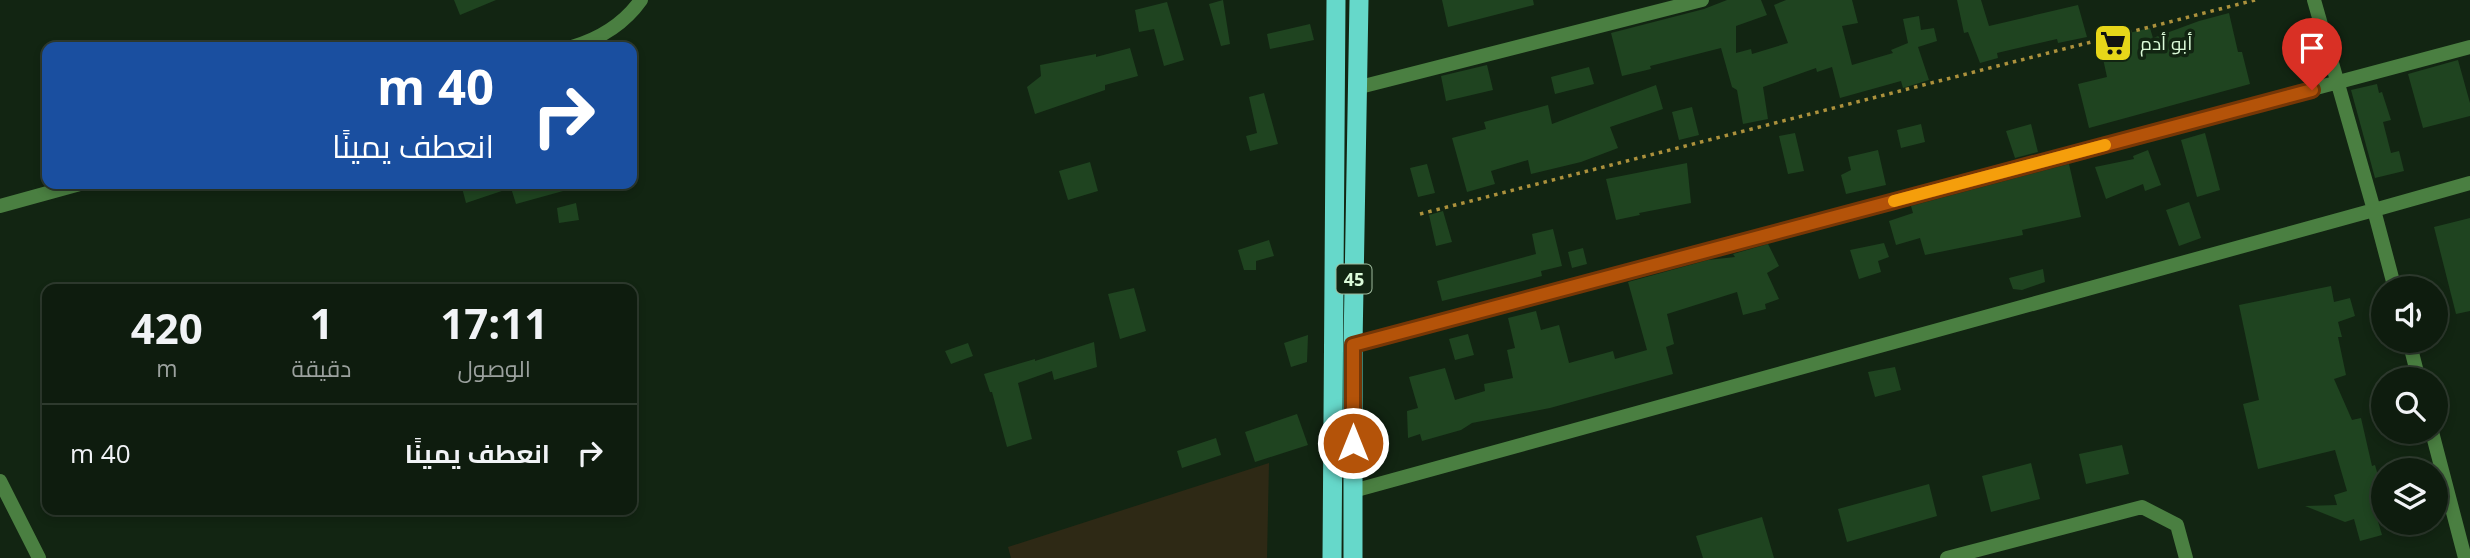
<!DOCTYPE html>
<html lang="ar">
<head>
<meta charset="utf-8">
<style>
	:root { --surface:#0e1c0e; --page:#172517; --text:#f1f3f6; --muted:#9ba19e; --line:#2e3a2e }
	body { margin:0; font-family:"Open Sans",Cairo,sans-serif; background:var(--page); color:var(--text); direction:rtl; height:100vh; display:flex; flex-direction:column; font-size:26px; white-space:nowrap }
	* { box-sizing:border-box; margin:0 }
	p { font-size:23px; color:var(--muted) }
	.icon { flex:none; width:38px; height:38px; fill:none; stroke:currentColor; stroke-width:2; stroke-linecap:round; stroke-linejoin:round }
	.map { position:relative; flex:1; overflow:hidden; direction:ltr }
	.sheet { position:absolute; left:42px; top:284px; width:595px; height:231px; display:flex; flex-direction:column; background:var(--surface); border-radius:14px; box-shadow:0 4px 10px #0003,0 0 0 2px var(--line); direction:rtl }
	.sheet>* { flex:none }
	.hud { position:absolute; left:42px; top:42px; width:595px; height:147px; border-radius:14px; box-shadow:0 4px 10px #0003,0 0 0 2px var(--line); direction:rtl; background:#1a4fa0; color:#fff; overflow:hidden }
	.tools { position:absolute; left:2371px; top:276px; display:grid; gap:14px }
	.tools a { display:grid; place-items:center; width:77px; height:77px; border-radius:50%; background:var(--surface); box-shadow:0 4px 10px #0003,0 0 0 2px var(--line); font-size:35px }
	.pin { position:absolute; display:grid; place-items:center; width:60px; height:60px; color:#fff; margin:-72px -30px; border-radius:50% 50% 50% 0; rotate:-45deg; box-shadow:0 0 7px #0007 }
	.pin .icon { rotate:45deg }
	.me { position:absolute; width:77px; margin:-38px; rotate:0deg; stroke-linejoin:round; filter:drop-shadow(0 0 5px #0008) }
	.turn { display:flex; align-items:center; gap:24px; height:147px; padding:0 28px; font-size:32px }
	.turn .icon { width:91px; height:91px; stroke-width:2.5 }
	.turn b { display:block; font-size:49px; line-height:60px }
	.eta { display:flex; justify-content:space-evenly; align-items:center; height:119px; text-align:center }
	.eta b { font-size:42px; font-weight:700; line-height:49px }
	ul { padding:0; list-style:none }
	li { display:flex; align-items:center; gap:21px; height:98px; padding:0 28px; border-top:2px solid var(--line) }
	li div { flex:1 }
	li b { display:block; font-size:26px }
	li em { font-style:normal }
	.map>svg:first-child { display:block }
	.green { fill:#2e2915 }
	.building { fill:#1f4420 }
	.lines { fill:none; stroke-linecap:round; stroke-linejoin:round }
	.path { stroke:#ac913c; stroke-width:3.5; stroke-dasharray:3.5 5; stroke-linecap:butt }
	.minor { stroke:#4a7f41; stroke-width:14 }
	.trunk { stroke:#66d8ca; stroke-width:19 }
	.route-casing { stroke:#753606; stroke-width:18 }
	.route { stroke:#b45309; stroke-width:12 }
	.slow { stroke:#f59e0b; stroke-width:12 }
	.labels { text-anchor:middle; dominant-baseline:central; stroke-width:7; stroke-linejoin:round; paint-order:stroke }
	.shield { fill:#122512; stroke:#9fbb9d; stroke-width:2 }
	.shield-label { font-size:18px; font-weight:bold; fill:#dcfbd9 }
	.poi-label { font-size:19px; fill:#dcfbd9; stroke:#122512; text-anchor:start }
</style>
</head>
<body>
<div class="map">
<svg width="2470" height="558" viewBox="0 0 2470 558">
	<rect width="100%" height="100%" fill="#122512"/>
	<path class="green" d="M 1269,463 L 1267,558 L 1011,558 L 1008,547 Z"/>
	<path class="building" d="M 454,0 L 496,0 L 460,15 Z
		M 1223,0 L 1230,44 L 1221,46 L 1209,4 Z
		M 1442,0 L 1533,0 L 1534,5 L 1448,27 Z
		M 1727,0 L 1761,0 L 1767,15 L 1736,26 L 1736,53 L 1751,49 L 1752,54 L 1788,43 L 1774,5 L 1786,0 L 1852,0 L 1858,23 L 1842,26 L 1852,65 L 1893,53 L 1891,50 L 1908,43 L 1903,19 L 1919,16 L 1921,30 L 1934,28 L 1937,41 L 1918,47 L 1929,80 L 1903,88 L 1901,81 L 1840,98 L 1832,67 L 1817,72 L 1816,68 L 1763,87 L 1768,119 L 1743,124 L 1737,90 L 1732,87 L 1721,48 L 1650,66 L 1651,69 L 1622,76 L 1611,33 L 1704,9 Z
		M 1957,0 L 1981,0 L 1989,26 L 2078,5 L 2087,37 L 2058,43 L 2057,39 L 1997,53 L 1998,58 L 1980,63 L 1968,32 L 1964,33 Z
		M 1167,2 L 1184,60 L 1164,66 L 1154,29 L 1139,32 L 1135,10 Z
		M 2229,13 L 2238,52 L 2242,52 L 2250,84 L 2089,128 L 2078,84 L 2107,77 L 2099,40 L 2150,28 L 2153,38 L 2199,21 Z
		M 1310,24 L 1314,40 L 1270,49 L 1267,34 Z
		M 1130,48 L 1138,76 L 1105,85 L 1105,90 L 1035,114 L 1027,87 L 1041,76 L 1040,65 L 1096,54 L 1096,57 Z
		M 2458,60 L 2470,103 L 2470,116 L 2423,128 L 2408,74 Z
		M 1487,65 L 1493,90 L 1446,101 L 1441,76 Z
		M 1589,67 L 1594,84 L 1555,94 L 1551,77 Z
		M 2377,84 L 2379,93 L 2382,92 L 2391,120 L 2383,122 L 2391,153 L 2399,151 L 2404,171 L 2375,178 L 2351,90 Z
		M 1656,85 L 1663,109 L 1610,127 L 1618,148 L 1581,162 L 1531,174 L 1528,160 L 1491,171 L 1495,184 L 1467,192 L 1452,138 L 1486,129 L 1484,122 L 1548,105 L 1552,124 Z
		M 1264,93 L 1278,144 L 1250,151 L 1246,136 L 1257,133 L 1249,97 Z
		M 1692,107 L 1699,135 L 1679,140 L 1672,112 Z
		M 1921,124 L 1925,142 L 1901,148 L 1897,130 Z
		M 2031,124 L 2038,152 L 2015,158 L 2006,131 Z
		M 1795,133 L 1804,171 L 1788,174 L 1779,136 Z
		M 2205,133 L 2220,190 L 2197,197 L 2181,140 Z
		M 1878,150 L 1886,185 L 1846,194 L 1841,175 L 1851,170 L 1848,157 Z
		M 2148,150 L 2161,185 L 2145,191 L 2143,184 L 2106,199 L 2095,167 L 2134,159 L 2133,156 Z
		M 1090,162 L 1098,191 L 1068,200 L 1059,171 Z
		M 1687,163 L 1691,203 L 1639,213 L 1640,215 L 1616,220 L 1606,179 Z
		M 1427,164 L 1435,193 L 1418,197 L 1410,168 Z
		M 2069,164 L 2081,217 L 2022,230 L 2023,235 L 1925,255 L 1920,238 L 1896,245 L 1889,221 L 1913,213 L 1911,206 Z
		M 461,184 L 574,184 L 574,188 L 516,204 L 511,188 L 466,203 Z
		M 2189,202 L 2201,238 L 2179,246 L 2166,210 Z
		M 576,203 L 579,220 L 559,223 L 557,208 Z
		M 1443,211 L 1452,242 L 1436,246 L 1429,215 Z
		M 2470,218 L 2470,311 L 2456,314 L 2434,227 Z
		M 1553,229 L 1562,266 L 1541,271 L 1542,276 L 1519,282 L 1442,301 L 1437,281 L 1536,254 L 1532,234 Z
		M 1269,240 L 1274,256 L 1256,261 L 1256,270 L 1244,270 L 1238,250 Z
		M 1884,243 L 1889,257 L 1878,261 L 1881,272 L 1859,279 L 1850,250 Z
		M 1768,244 L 1779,266 L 1767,273 L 1779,299 L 1765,304 L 1766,309 L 1743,315 L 1737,292 L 1667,314 L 1674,344 L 1666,347 L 1673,374 L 1550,408 L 1472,423 L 1461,430 L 1422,441 L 1420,434 L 1408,438 L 1407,411 L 1418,408 L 1409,377 L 1445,368 L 1455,400 L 1485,391 L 1484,384 L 1513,378 L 1507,350 L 1515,348 L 1508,318 L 1536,311 L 1541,330 L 1559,325 L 1569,363 L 1613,351 L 1615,359 L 1647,350 L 1628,282 L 1708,260 L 1735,257 L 1733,254 Z
		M 1583,248 L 1587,264 L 1572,268 L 1568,252 Z
		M 2043,269 L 2045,282 L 2022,290 L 2013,289 L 2009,278 Z
		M 2331,286 L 2334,302 L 2350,298 L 2355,316 L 2338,322 L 2342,337 L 2338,337 L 2346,375 L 2334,379 L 2352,420 L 2361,418 L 2372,466 L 2375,465 L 2384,497 L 2384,516 L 2377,518 L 2382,535 L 2360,541 L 2354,519 L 2345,522 L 2305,506 L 2337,505 L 2334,495 L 2347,491 L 2335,450 L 2258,469 L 2243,404 L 2259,400 L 2239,305 Z
		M 1134,288 L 1146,331 L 1120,339 L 1108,294 Z
		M 1468,334 L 1474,355 L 1455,360 L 1449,339 Z
		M 1308,335 L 1307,362 L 1291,367 L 1284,343 Z
		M 1094,342 L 1097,367 L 1054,380 L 1052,371 L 1018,383 L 1032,439 L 1007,447 L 992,392 L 990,392 L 984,374 L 1035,359 L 1035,361 Z
		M 968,343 L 973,356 L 951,364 L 945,351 Z
		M 1895,367 L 1901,390 L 1875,397 L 1868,372 Z
		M 1297,414 L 1308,445 L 1255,462 L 1245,432 Z
		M 1216,438 L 1221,455 L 1182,468 L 1177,451 Z
		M 2122,445 L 2129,474 L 2086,484 L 2079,454 Z
		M 2031,463 L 2040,499 L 1991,512 L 1982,476 Z
		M 1929,484 L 1937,516 L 1847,542 L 1838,509 Z
		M 1762,517 L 1774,558 L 1703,558 L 1696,536 Z"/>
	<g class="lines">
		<path class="path" d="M 1420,214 L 2255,0"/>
		<path class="minor" d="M 572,47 C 599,39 624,24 641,0
			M 1356,88 L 1702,0
			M 0,206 L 80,184
			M 2395,289 L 2374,210 L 2470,183
			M 2409,341 L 2419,380
			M 1353,345 L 2470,47
			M 2432,432 L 2465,558
			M 0,481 L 39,558
			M 1353,491 L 2374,210 L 2314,0
			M 1947,558 L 2142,507 L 2177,525 L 2186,558"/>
		<path class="trunk" d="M 1332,558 L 1336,0
			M 1353,558 L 1353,345 L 1359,0"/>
	</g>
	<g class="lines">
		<defs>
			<path id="route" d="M 1353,443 L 1353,345 L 2312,90"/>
		</defs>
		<use href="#route" class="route-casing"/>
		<use href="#route" class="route"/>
		<path class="slow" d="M 1894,201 L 2105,145"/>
	</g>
	<defs>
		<symbol id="supermarket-square" viewBox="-11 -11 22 22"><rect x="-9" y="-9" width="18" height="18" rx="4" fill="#e7d619" stroke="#122512"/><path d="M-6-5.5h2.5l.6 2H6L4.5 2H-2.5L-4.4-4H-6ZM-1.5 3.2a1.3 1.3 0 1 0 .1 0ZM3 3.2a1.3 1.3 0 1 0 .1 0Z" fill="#111"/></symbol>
	</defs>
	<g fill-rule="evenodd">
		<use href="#supermarket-square" x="2091" y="21" width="44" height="44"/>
	</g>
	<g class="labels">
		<rect class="shield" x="1336.5" y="264.5" width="35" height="29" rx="5"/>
		<g class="shield-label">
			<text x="1354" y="279">45</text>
		</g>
		<g class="poi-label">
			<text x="2140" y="43">أبو أدم</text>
		</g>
	</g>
</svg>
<div class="tools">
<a><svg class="icon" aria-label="sound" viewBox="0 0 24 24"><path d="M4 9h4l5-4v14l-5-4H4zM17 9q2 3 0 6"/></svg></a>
<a><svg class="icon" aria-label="search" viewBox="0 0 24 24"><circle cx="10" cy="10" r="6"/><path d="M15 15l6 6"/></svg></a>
<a><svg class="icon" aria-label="layers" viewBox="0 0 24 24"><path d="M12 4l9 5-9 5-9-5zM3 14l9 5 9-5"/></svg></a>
</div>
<div class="pin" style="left:2312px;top:90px;background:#d93025"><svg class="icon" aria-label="arrive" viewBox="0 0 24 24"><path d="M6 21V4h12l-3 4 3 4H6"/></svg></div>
<svg class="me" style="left:1353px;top:443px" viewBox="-20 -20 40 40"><circle r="17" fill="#b45309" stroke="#fff" stroke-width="3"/><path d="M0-11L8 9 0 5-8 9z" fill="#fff"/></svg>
<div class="hud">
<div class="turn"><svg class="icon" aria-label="right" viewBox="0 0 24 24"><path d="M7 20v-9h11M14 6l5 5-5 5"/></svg><div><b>40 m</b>انعطف يمينًا</div></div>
</div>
<section class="sheet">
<div class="eta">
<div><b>17:11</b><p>الوصول</p></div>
<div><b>1</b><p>دقيقة</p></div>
<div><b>420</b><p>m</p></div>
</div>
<ul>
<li><svg class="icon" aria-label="right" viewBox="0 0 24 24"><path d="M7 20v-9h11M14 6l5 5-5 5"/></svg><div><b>انعطف يمينًا</b></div><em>40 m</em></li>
</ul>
</section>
</div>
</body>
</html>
